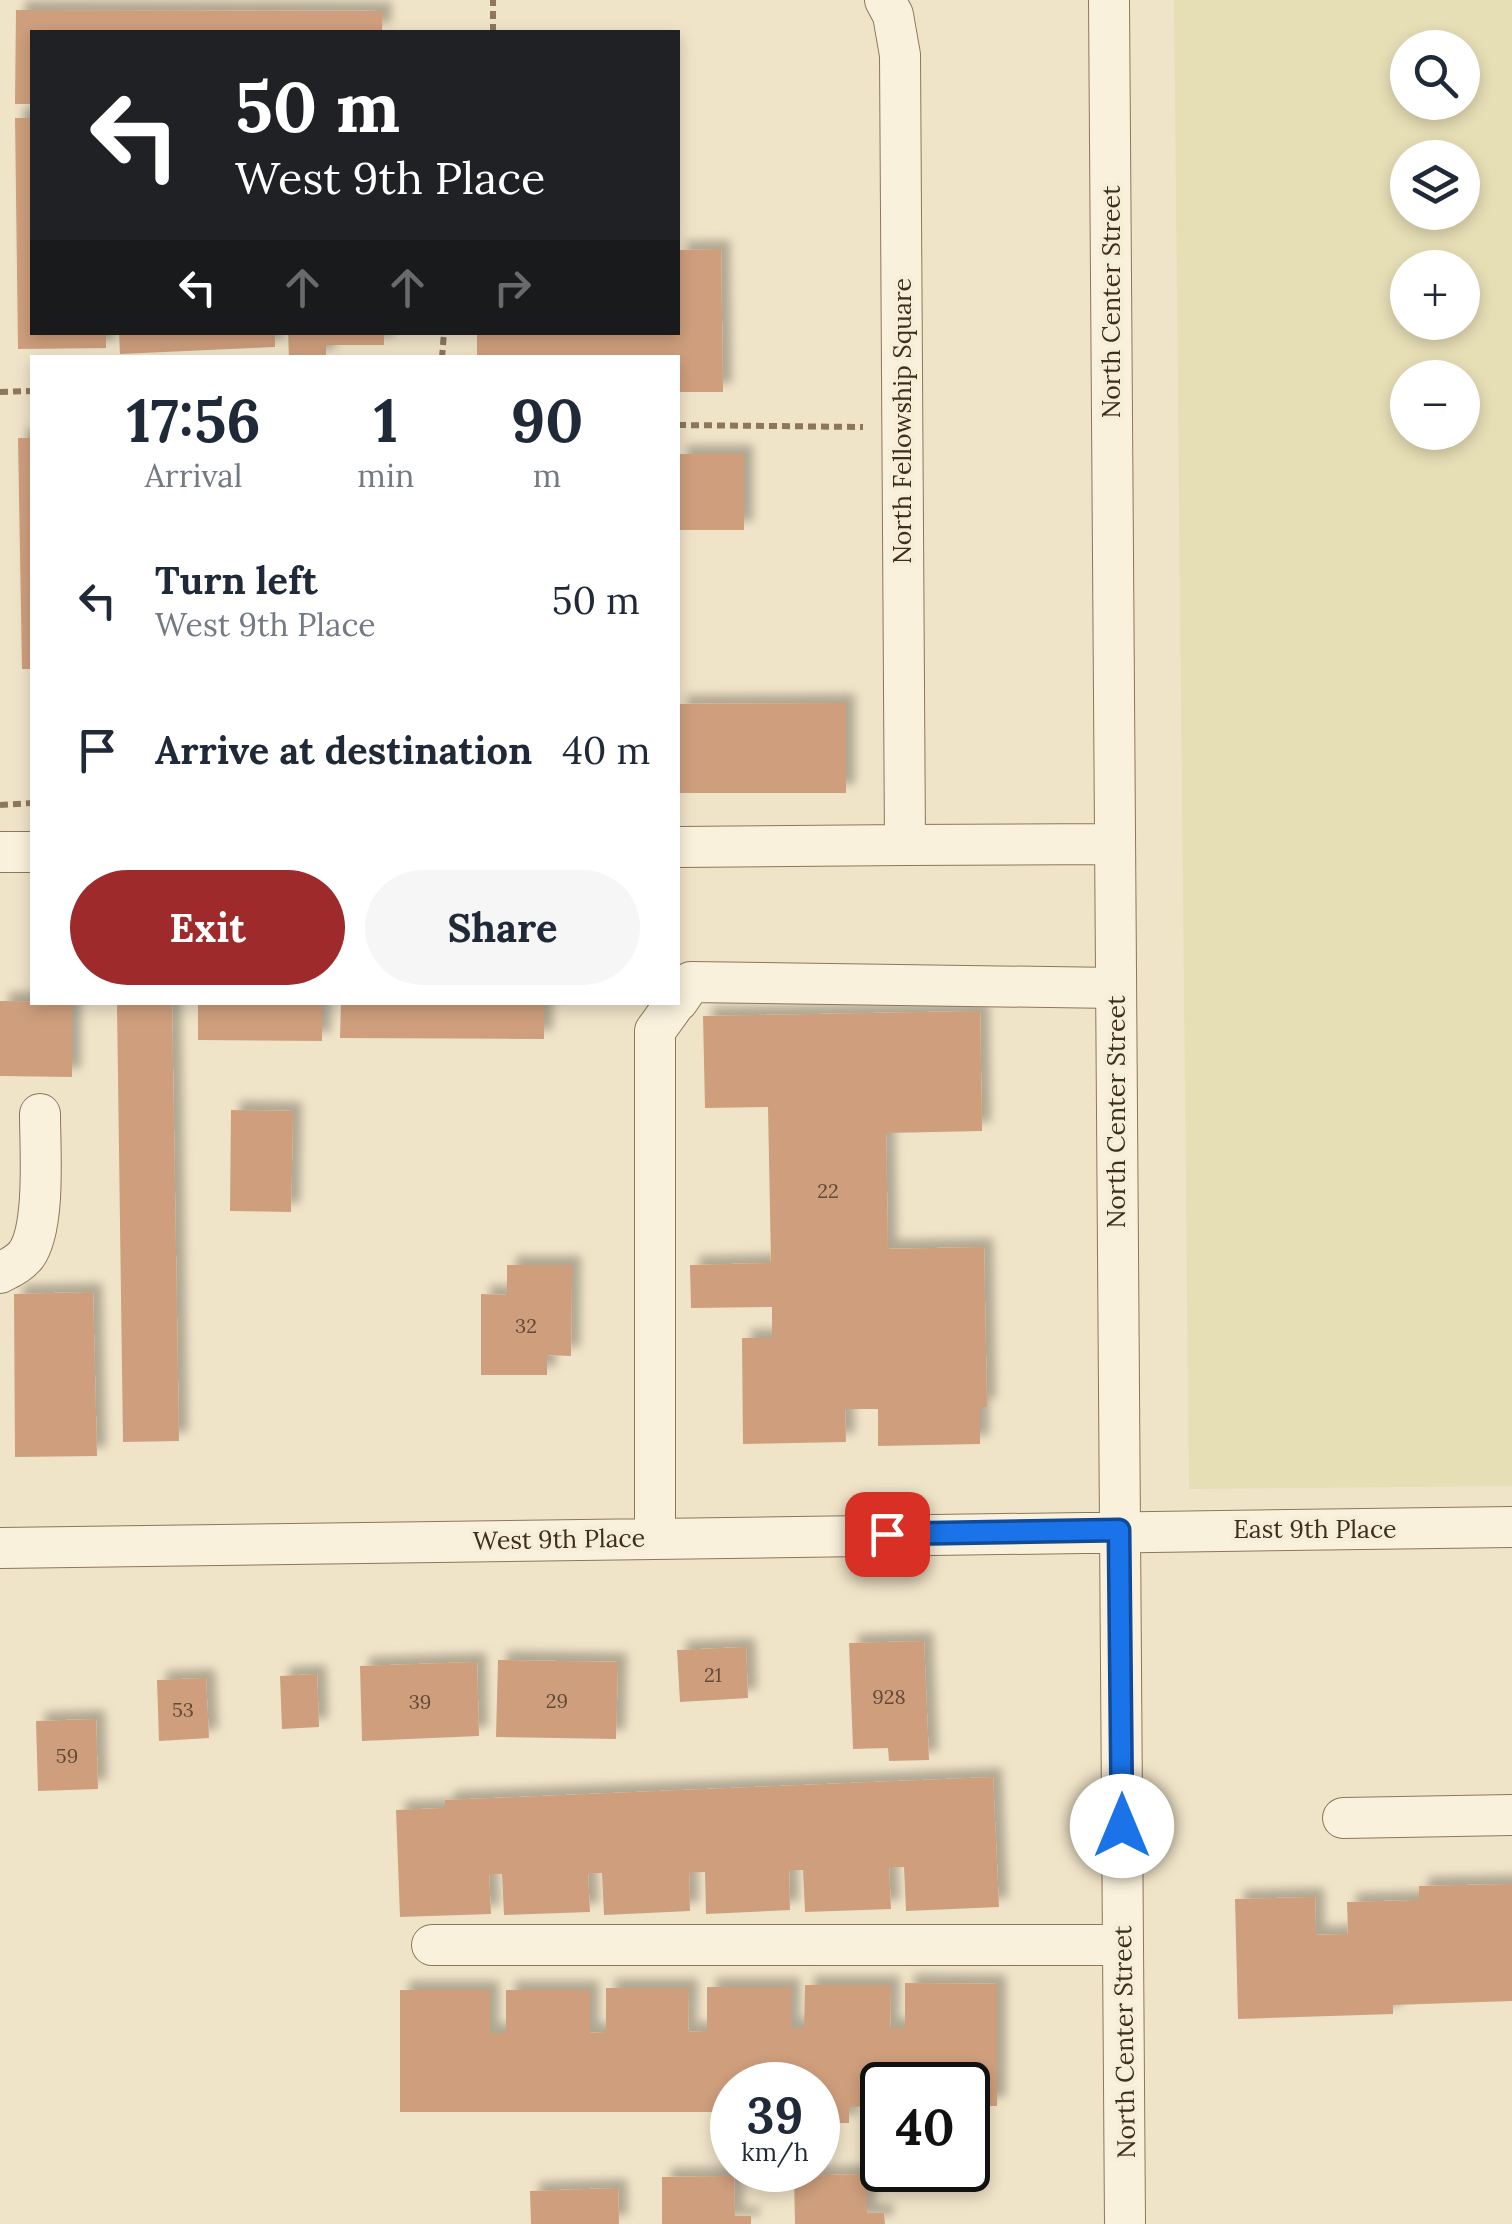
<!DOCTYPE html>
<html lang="en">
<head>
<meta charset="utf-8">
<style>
	:root { --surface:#fff; --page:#f6f6f7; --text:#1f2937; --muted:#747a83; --accent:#9e2a2b }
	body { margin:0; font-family:Lora,serif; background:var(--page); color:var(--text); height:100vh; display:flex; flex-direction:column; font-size:38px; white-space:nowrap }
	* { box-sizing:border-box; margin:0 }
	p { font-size:32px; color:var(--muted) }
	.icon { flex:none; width:55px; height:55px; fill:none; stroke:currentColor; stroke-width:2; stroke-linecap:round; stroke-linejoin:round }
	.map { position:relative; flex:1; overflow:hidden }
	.drawer { position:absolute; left:30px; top:355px; width:650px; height:650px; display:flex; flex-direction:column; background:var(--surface); border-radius:0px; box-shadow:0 5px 15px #0003 }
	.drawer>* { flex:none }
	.hud { position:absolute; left:30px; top:30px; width:650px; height:305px; border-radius:0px; box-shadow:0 5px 15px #0003; background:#202124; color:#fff; overflow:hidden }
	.tools { position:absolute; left:1390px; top:30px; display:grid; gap:20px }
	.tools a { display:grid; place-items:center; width:90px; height:90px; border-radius:50%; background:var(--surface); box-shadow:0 5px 15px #0003; font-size:50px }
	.speed { position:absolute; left:710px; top:2062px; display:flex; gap:20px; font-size:50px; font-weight:700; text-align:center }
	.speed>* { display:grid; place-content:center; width:130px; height:130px; border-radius:50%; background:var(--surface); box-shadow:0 5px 15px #0003; line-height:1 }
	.speed small { font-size:25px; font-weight:400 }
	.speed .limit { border:5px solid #111; border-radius:15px; background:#fff; color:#111 }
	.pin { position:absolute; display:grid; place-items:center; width:85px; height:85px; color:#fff; margin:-42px; border-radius:20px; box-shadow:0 5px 15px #0006 }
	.me { position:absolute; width:110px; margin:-55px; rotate:0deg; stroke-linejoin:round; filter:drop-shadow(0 0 8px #0008) }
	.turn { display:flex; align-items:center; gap:35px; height:210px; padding:0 40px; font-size:45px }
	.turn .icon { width:130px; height:130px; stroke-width:2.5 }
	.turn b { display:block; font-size:70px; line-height:85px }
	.lanes { display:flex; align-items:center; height:95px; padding:0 40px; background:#0003; justify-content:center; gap:50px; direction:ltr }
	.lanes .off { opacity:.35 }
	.eta { display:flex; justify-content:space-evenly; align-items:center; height:170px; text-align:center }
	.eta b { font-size:60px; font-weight:700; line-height:70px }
	.action { display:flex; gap:20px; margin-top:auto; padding:20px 40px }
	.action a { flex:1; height:115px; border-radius:60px; background:var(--accent); color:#fff; font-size:40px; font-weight:700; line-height:115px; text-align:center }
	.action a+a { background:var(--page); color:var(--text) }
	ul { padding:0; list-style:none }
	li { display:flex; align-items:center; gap:30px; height:150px; padding:0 40px }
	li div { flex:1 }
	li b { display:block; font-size:38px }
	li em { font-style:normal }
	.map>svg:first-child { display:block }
	.farmland { fill:#e6deb5; fill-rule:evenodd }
	.building { fill:#cf9f7d; filter:url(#shadow) }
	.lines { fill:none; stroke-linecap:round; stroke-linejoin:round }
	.minor-casing { stroke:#8d765c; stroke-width:42 }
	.path { stroke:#8d765c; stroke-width:6; stroke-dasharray:8 5; stroke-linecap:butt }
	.minor { stroke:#faf1dc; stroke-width:40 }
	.route-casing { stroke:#114b97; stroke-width:25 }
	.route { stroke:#1a73e8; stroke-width:18 }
	.labels { text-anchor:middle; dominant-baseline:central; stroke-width:8; stroke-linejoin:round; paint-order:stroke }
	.number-label { font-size:20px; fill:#624a37 }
	.street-label { font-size:25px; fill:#3d2e20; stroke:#f7eed8 }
</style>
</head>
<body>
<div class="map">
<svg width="1512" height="2224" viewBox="0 0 1512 2224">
	<defs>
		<filter id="shadow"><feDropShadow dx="9" dy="-9" stdDeviation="5" flood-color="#0004"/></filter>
	</defs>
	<rect width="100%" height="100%" fill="#f0e4c8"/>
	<path class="farmland" d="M 1174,0 L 1512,0 L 1512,1486 L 1189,1489 ZM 1408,48 L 1462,48 L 1462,102 L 1408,102 ZM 1408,158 L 1462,158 L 1462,212 L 1408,212 ZM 1408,268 L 1462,268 L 1462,322 L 1408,322 ZM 1408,378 L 1462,378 L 1462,432 L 1408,432 Z"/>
	<path class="building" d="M 16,10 L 383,11 L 382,32 L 32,32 L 32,104 L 15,104 Z
		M 15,118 L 32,118 L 32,332 L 106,332 L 106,348 L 18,349 Z
		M 721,249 L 723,392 L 678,392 L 678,358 L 477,358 L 477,332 L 678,332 L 678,250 Z
		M 119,332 L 275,332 L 275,347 L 120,354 Z
		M 288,332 L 384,332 L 384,345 L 326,345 L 326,358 L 289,358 Z
		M 18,438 L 32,438 L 32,669 L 22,669 Z
		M 678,454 L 744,454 L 744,530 L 678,530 Z
		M 846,703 L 846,793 L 678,793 L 678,704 Z
		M 0,1001 L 72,1002 L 72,1077 L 0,1076 Z
		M 198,1002 L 322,1002 L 322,1041 L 198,1040 Z
		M 341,1002 L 544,1002 L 544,1039 L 340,1038 Z
		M 172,1004 L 179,1441 L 123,1442 L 117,1005 Z
		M 980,1011 L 982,1131 L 886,1133 L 888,1249 L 984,1247 L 987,1407 L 980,1407 L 980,1444 L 878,1446 L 878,1409 L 845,1409 L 846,1442 L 743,1444 L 742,1338 L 772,1338 L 772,1307 L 691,1308 L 690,1265 L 771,1263 L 768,1107 L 705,1108 L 703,1016 Z
		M 231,1110 L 293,1111 L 291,1212 L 230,1211 Z
		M 507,1265 L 572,1265 L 571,1356 L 547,1355 L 547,1375 L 481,1375 L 481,1294 L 507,1295 Z
		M 93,1292 L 97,1456 L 15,1457 L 14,1294 Z
		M 924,1641 L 929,1760 L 889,1761 L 888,1748 L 853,1749 L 849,1643 Z
		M 746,1647 L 748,1698 L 680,1702 L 677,1650 Z
		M 498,1660 L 618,1662 L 616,1739 L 496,1737 Z
		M 477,1662 L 479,1736 L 362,1741 L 360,1666 Z
		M 317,1674 L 319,1727 L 282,1729 L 280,1676 Z
		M 206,1678 L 209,1738 L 159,1741 L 157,1680 Z
		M 96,1719 L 98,1789 L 38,1791 L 36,1721 Z
		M 993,1777 L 999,1907 L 906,1911 L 904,1867 L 889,1868 L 891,1909 L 805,1912 L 803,1870 L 789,1870 L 790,1910 L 706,1914 L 705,1872 L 689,1873 L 690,1911 L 604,1915 L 602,1873 L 588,1874 L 590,1912 L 504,1915 L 502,1874 L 489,1875 L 491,1914 L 400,1917 L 396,1810 L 445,1808 L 445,1800 Z
		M 1512,1884 L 1512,2001 L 1393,2005 L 1393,2014 L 1238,2019 L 1235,1899 L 1315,1897 L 1316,1935 L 1348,1934 L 1347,1902 L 1419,1900 L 1419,1886 Z
		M 905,1983 L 997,1984 L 997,2106 L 968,2106 L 968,2085 L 882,2085 L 882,2106 L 849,2107 L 849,2123 L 818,2123 L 818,2085 L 732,2085 L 732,2112 L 400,2112 L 400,1990 L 490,1990 L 490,2033 L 506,2033 L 506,1990 L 590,1990 L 590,2033 L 606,2032 L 606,1988 L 689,1988 L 688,2032 L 707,2031 L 707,1987 L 791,1987 L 791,2028 L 804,2028 L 805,1985 L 891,1985 L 890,2028 L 905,2028 Z
		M 867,2174 L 867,2213 L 884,2213 L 885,2224 L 795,2224 L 794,2176 Z
		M 734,2176 L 735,2216 L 751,2216 L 751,2224 L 662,2224 L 662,2177 Z
		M 618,2188 L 619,2224 L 531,2224 L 530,2191 Z"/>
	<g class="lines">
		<defs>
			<path id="minor" d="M 1109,0 L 1125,2224
				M 905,845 L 1114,844
				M 678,847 L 905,845 L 900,55 L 893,15 L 885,0
				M 0,852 L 32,852
				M 678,1001 L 691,982 L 1115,988
				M 0,1273 C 9,1268 19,1264 26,1255 C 46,1228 40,1148 40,1114
				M 655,1538 L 655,1031 L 676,1002
				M 0,1548 L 1512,1527
				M 1343,1818 L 1512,1815
				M 432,1945 L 1123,1945"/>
		</defs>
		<use href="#minor" class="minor-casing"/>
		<path class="path" d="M 493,32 L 493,0
			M 442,358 L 444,332
			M 0,392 L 32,391
			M 678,425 L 863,427
			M 0,805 L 32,803"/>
		<use href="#minor" class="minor"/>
	</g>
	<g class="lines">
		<defs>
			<path id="route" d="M 887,1534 L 1119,1530 L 1122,1826"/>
		</defs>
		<use href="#route" class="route-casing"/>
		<use href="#route" class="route"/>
	</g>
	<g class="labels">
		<g class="number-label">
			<text x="828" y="1190">22</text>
			<text x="526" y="1325">32</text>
			<text x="713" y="1674">21</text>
			<text x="889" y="1696">928</text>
			<text x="557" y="1700">29</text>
			<text x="420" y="1701">39</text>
			<text x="183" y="1709">53</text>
			<text x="67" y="1755">59</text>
		</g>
		<g class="street-label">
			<text transform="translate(1111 302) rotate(-90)">North Center Street</text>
			<text transform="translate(902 421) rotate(-90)">North Fellowship Square</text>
			<text transform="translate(1116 1112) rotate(-90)">North Center Street</text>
			<text x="1315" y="1529">East 9th Place</text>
			<text transform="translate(559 1539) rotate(-1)">West 9th Place</text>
			<text transform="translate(1124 2042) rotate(-91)">North Center Street</text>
		</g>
	</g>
</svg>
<div class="tools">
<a><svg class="icon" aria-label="search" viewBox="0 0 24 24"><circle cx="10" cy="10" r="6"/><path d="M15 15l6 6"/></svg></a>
<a><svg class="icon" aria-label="layers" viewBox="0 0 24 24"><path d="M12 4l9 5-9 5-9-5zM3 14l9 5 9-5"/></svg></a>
<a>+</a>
<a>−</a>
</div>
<div class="speed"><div>39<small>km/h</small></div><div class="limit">40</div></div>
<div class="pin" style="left:887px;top:1534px;background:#d93025"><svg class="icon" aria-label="arrive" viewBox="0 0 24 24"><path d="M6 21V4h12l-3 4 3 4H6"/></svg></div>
<svg class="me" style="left:1122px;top:1826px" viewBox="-20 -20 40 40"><circle r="19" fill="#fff"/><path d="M0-13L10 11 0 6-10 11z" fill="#1a73e8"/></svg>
<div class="hud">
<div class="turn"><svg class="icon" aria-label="left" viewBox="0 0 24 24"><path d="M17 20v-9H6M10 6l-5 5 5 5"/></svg><div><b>50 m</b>West 9th Place</div></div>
<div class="lanes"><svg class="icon" aria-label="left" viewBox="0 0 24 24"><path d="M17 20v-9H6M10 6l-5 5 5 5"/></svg><svg class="icon off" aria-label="ahead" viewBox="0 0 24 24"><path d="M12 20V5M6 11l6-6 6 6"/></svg><svg class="icon off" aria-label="ahead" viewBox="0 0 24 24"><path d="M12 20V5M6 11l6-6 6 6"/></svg><svg class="icon off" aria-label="right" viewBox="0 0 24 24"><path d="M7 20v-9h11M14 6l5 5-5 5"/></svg></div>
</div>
<section class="drawer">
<div class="eta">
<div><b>17:56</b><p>Arrival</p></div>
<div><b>1</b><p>min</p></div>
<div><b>90</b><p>m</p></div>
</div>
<ul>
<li><svg class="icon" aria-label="left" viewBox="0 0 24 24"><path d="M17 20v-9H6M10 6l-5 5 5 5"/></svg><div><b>Turn left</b><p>West 9th Place</p></div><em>50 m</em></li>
<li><svg class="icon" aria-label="arrive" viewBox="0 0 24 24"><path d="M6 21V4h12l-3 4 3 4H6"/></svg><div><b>Arrive at destination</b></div><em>40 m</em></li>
</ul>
<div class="action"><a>Exit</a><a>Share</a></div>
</section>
</div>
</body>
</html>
